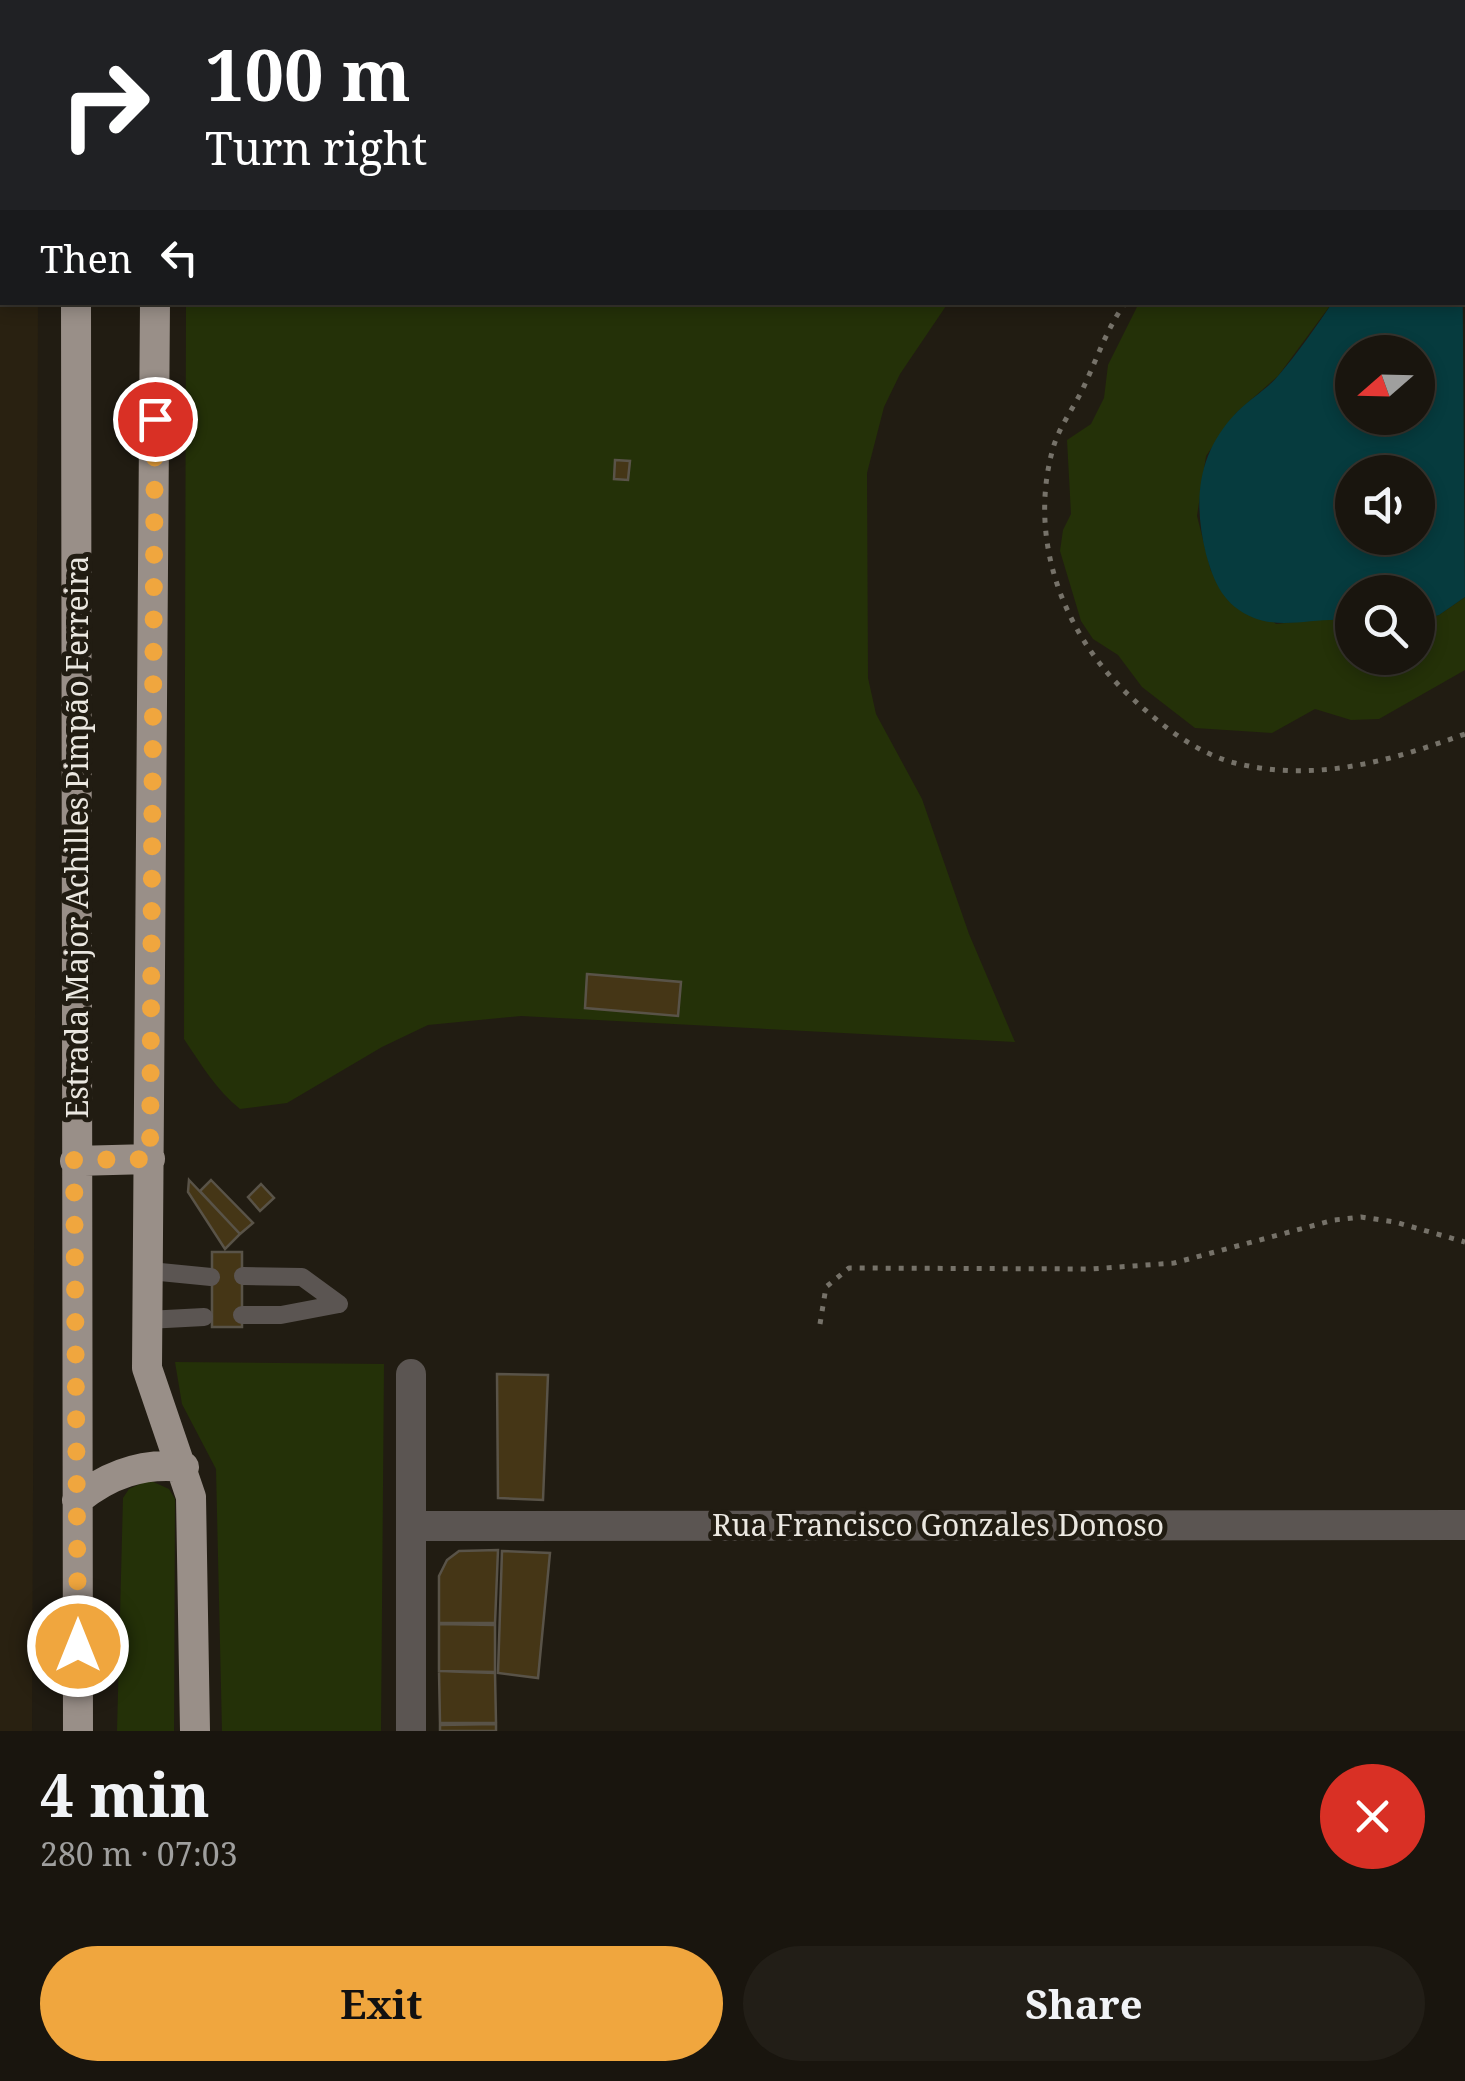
<!DOCTYPE html>
<html lang="en">
<head>
<meta charset="utf-8">
<style>
	:root { --surface:#19150e; --page:#221e17; --text:#f1f3f6; --muted:#9f9f9e; --line:#37342e; --accent:#f0a63e }
	body { margin:0; font-family:"Noto Serif",serif; background:var(--page); color:var(--text); height:100vh; display:flex; flex-direction:column; font-size:38px; white-space:nowrap }
	* { box-sizing:border-box; margin:0 }
	p { font-size:32px; color:var(--muted) }
	.icon { flex:none; width:55px; height:55px; fill:none; stroke:currentColor; stroke-width:2; stroke-linecap:round; stroke-linejoin:round }
	.map { position:relative; height:1731px; overflow:hidden }
	.panel { display:flex; flex-direction:column; background:var(--surface); flex:1 }
	.panel>* { flex:none }
	.banner { position:absolute; left:0px; top:0px; width:1465px; height:305px; box-shadow:0 5px 15px #0003,0 0 0 2px var(--line); background:#202124; color:#fff; overflow:hidden }
	.needle { width:65px; rotate:250deg }
	.buttons { position:absolute; left:1335px; top:335px; display:grid; gap:20px }
	.buttons a { display:grid; place-items:center; width:100px; height:100px; border-radius:50%; background:var(--surface); box-shadow:0 5px 15px #0003,0 0 0 2px var(--line); font-size:50px }
	.pin { position:absolute; display:grid; place-items:center; width:85px; height:85px; color:#fff; margin:-42px; border:5px solid #fff; border-radius:50%; box-shadow:0 2px 10px #0007 }
	.me { position:absolute; width:110px; margin:-55px; rotate:0deg; stroke-linejoin:round; filter:drop-shadow(0 0 8px #0008) }
	.turn { display:flex; align-items:center; gap:35px; height:210px; padding:0 40px; font-size:45px }
	.turn .icon { width:130px; height:130px; stroke-width:2.5 }
	.turn b { display:block; font-size:70px; line-height:85px }
	.then { display:flex; align-items:center; height:95px; padding:0 40px; background:#0003; gap:20px; font-size:38px }
	.round { display:grid; place-items:center; flex:none; width:105px; height:105px; border-radius:52px; background:var(--page) }
	.head { display:flex; align-items:center; justify-content:space-between; height:170px; padding:0 40px }
	h1 { font-size:60px; font-weight:700; line-height:75px }
	.primary-button { display:flex; gap:20px; margin-top:auto; padding:20px 40px }
	.primary-button a { flex:1; height:115px; border-radius:60px; background:var(--accent); color:#111; font-size:40px; font-weight:700; line-height:115px; text-align:center }
	.primary-button a+a { background:var(--page); color:var(--text) }
	.map>svg:first-child { display:block }
	.built { fill:#292111 }
	.green { fill:#243108 }
	.water { fill:#063b3e; fill-rule:evenodd }
	.building { fill:#453616; stroke:#595348; stroke-width:2.5 }
	.lines { fill:none; stroke-linecap:round; stroke-linejoin:round }
	.path { stroke:#767269; stroke-width:5; stroke-dasharray:5 8; stroke-linecap:butt }
	.lane { stroke:#5b5552; stroke-width:18 }
	.street { stroke:#5b5552; stroke-width:30 }
	.primary { stroke:#998f88; stroke-width:30 }
	.route { stroke:#f0a63e; stroke-width:18; stroke-dasharray:0 32.4 }
	.labels { text-anchor:middle; dominant-baseline:central; stroke-width:10; stroke-linejoin:round; paint-order:stroke }
	.street-label { font-size:30px; fill:#eae7e0; stroke:#211c12 }
</style>
</head>
<body>
<div class="map">
<svg width="1465" height="1731" viewBox="0 0 1465 1731">
	<rect width="100%" height="100%" fill="#211c12"/>
	<path class="built" d="M 0,0 L 40,0 L 2,2 L 2,302 L 38,303 L 32,1731 L 0,1731 Z"/>
	<path class="green" d="M 186,303 L 948,303 L 900,374 L 884,407 L 867,473 L 868,678 L 876,714 L 922,799 L 969,934 L 1015,1042 L 521,1016 L 428,1025 L 382,1047 L 287,1103 L 240,1109 C 216,1090 201,1064 184,1039 Z
		M 1139,303 L 1332,303 L 1278,376 L 1236,413 L 1206,456 L 1197,516 L 1211,571 L 1276,624 L 1334,618 L 1352,621 L 1352,658 L 1418,658 L 1418,621 L 1439,615 L 1465,597 L 1465,670 L 1379,719 L 1351,720 L 1315,709 L 1272,733 L 1195,728 L 1142,687 L 1118,655 L 1093,639 L 1081,621 L 1060,551 L 1063,530 L 1071,514 L 1067,440 L 1091,424 L 1104,398 L 1108,365 Z
		M 175,1362 L 384,1364 L 381,1731 L 222,1731 L 216,1469 L 182,1404 Z
		M 149,1480 L 169,1489 L 175,1499 L 174,1731 L 117,1731 L 123,1498 L 129,1489 Z"/>
	<path class="water" d="M 1462,209 L 1465,597 L 1439,615 L 1418,621 L 1418,592 L 1352,592 L 1352,621 C 1321,616 1284,630 1254,618 C 1224,606 1214,583 1206,554 C 1193,501 1197,453 1237,412 C 1250,399 1266,390 1278,376 C 1297,354 1316,327 1332,303 L 1462,302 ZM 1352,352 L 1418,352 L 1418,418 L 1352,418 ZM 1352,472 L 1418,472 L 1418,538 L 1352,538 Z"/>
	<path class="building" d="M 615,460 L 630,461 L 628,480 L 614,479 Z
		M 587,974 L 681,982 L 678,1016 L 585,1008 Z
		M 189,1180 L 240,1234 L 225,1249 L 188,1192 Z
		M 211,1180 L 253,1223 L 240,1234 L 200,1191 Z
		M 261,1184 L 274,1198 L 260,1211 L 248,1197 Z
		M 212,1252 L 242,1252 L 242,1327 L 212,1327 Z
		M 497,1374 L 548,1375 L 543,1500 L 498,1498 Z
		M 498,1550 L 495,1623 L 439,1623 L 439,1576 L 447,1560 L 459,1551 Z
		M 502,1551 L 550,1553 L 538,1678 L 498,1673 Z
		M 439,1624 L 495,1625 L 495,1672 L 439,1671 Z
		M 439,1671 L 495,1673 L 496,1723 L 440,1723 Z
		M 496,1724 L 496,1731 L 440,1731 L 440,1725 Z"/>
	<g class="lines">
		<path class="path" d="M 1126,302 C 1108,326 1098,356 1085,384 C 1075,407 1058,427 1052,452 C 1028,543 1065,638 1133,699 C 1162,726 1196,753 1235,763 C 1316,783 1390,761 1465,734
			M 820,1324 L 826,1287 L 849,1268 L 1091,1269 L 1174,1263 L 1334,1220 L 1361,1217 L 1395,1222 L 1465,1242"/>
		<path class="lane" d="M 150,1271 L 211,1277
			M 243,1276 L 302,1277 L 339,1304
			M 242,1315 L 281,1315 L 339,1304
			M 147,1320 L 204,1317"/>
		<path class="street" d="M 411,1374 L 411,1731
			M 411,1526 L 1465,1525"/>
		<path class="primary" d="M 76,0 L 76,2
			M 110,0 L 110,2
			M 153,0 L 153,2
			M 76,302 L 78,1731
			M 155,302 L 147,1368 L 191,1497 L 195,1731
			M 75,1161 L 150,1159
			M 77,1500 C 109,1474 143,1462 184,1467"/>
	</g>
	<g class="lines">
		<path class="route" d="M 78,1646 L 74,1160 L 150,1159 L 155,419"/>
	</g>
	<g class="labels">
		<g class="street-label">
			<text transform="translate(76 837) rotate(-90)">Estrada Major Achilles Pimpão Ferreira</text>
			<text x="938" y="1524">Rua Francisco Gonzales Donoso</text>
		</g>
	</g>
</svg>
<div class="buttons">
<a><svg class="needle" viewBox="-14 -14 28 28"><path d="M0-13l5 13h-10z" fill="#e53935"/><path d="M0 13l5-13h-10z" fill="#9f9f9e"/></svg></a>
<a><svg class="icon" aria-label="sound" viewBox="0 0 24 24"><path d="M4 9h4l5-4v14l-5-4H4zM17 9q2 3 0 6"/></svg></a>
<a><svg class="icon" aria-label="search" viewBox="0 0 24 24"><circle cx="10" cy="10" r="6"/><path d="M15 15l6 6"/></svg></a>
</div>
<div class="pin" style="left:155px;top:419px;background:#d93025"><svg class="icon" aria-label="arrive" viewBox="0 0 24 24"><path d="M6 21V4h12l-3 4 3 4H6"/></svg></div>
<svg class="me" style="left:78px;top:1646px" viewBox="-20 -20 40 40"><circle r="17" fill="#f0a63e" stroke="#fff" stroke-width="3"/><path d="M0-11L8 9 0 5-8 9z" fill="#fff"/></svg>
<div class="banner">
<div class="turn"><svg class="icon" aria-label="right" viewBox="0 0 24 24"><path d="M7 20v-9h11M14 6l5 5-5 5"/></svg><div><b>100 m</b>Turn right</div></div>
<div class="then">Then<svg class="icon" aria-label="left" viewBox="0 0 24 24"><path d="M17 20v-9H6M10 6l-5 5 5 5"/></svg></div>
</div>
</div>
<section class="panel">
<div class="head"><div><h1>4 min</h1><p>280 m · 07:03</p></div><a class="round" style="background:#d93025;color:#fff"><svg class="icon" aria-label="close" viewBox="0 0 24 24"><path d="M6 6l12 12M18 6L6 18"/></svg></a></div>
<div class="primary-button"><a>Exit</a><a>Share</a></div>
</section>
</body>
</html>
